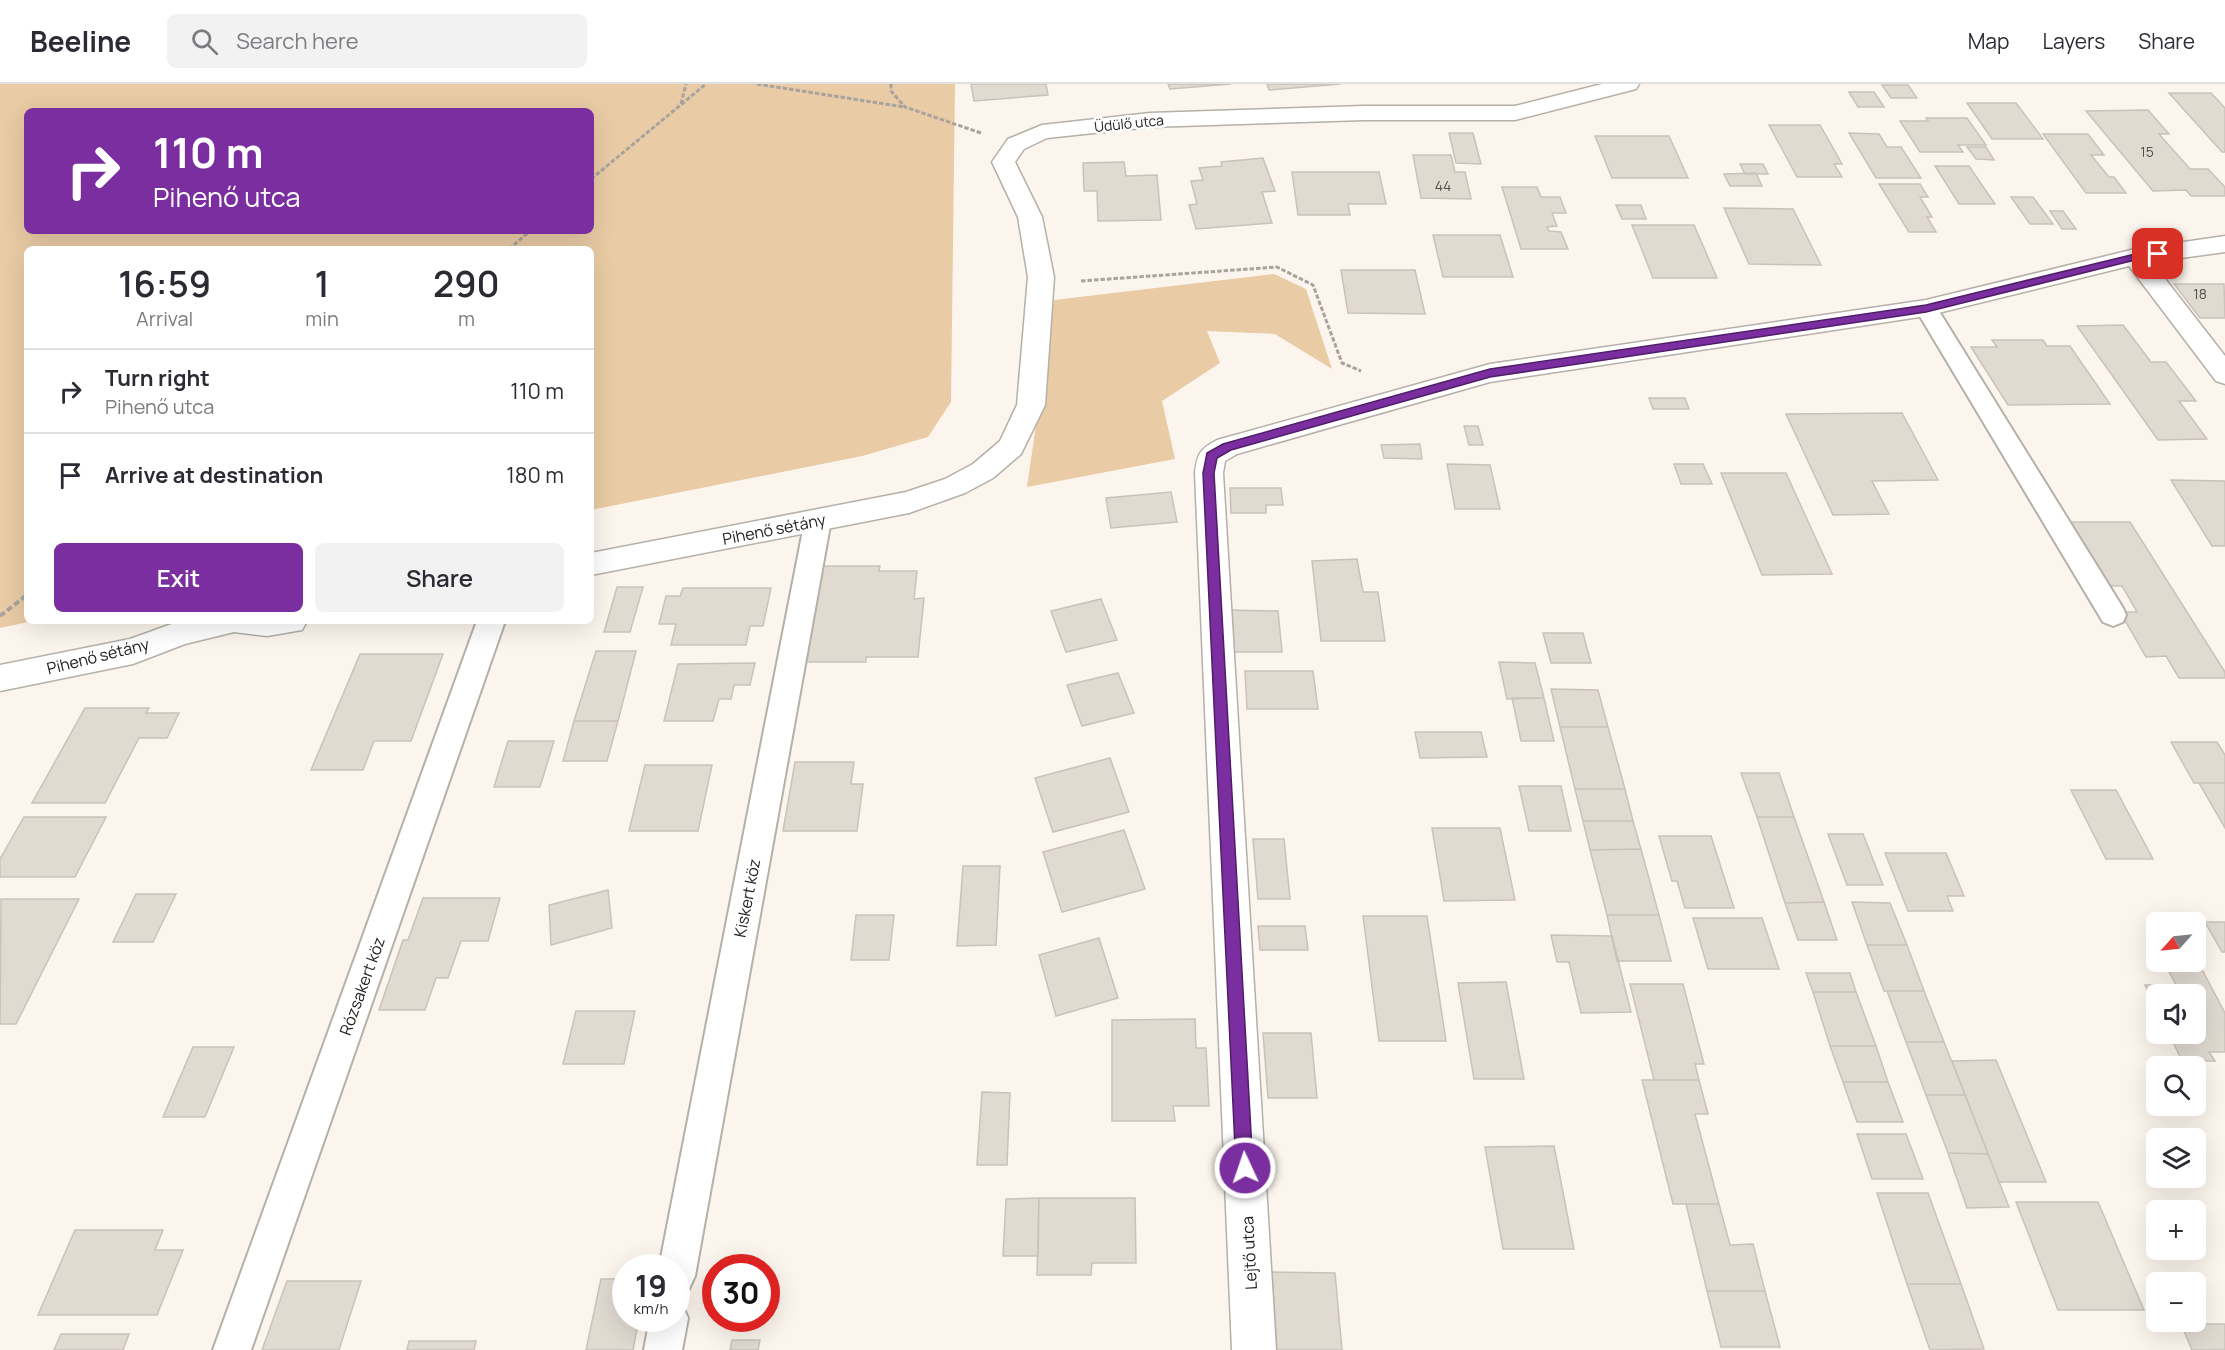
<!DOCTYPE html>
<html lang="en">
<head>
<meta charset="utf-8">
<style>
	:root { --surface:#fff; --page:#f2f2f3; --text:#2b2b33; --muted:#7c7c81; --line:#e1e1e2; --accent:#7a2e9f }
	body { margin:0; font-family:Manrope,sans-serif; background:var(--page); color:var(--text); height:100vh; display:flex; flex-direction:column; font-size:22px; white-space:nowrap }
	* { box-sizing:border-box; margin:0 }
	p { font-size:20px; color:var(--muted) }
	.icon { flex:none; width:33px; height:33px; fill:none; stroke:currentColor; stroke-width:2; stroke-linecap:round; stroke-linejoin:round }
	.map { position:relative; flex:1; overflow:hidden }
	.drawer { position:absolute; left:24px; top:162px; width:570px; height:378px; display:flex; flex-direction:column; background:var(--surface); border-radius:9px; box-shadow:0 6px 24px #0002 }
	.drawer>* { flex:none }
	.banner { position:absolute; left:24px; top:24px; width:570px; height:126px; border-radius:9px; box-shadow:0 6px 24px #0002; background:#7a2e9f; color:#fff; overflow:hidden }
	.needle { width:39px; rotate:243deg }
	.fabs { position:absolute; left:2146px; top:828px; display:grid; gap:12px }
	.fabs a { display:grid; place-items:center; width:60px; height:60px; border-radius:9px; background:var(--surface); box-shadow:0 6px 24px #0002; font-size:30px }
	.speed { position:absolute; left:612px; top:1170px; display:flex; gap:12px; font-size:30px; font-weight:700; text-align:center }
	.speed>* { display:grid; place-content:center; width:78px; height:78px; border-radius:50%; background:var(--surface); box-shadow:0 6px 24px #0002; line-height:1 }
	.speed small { font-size:15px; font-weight:400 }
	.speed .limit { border:9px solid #d22; background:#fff; color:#111 }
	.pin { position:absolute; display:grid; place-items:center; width:51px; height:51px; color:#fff; margin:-26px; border-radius:12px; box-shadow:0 3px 9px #0006 }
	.me { position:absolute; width:66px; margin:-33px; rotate:357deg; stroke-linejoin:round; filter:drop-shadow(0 0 4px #0008) }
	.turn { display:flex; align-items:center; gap:21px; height:126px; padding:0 30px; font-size:27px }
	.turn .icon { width:78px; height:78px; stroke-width:2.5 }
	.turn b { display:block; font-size:42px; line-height:51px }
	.eta { display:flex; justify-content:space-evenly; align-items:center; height:102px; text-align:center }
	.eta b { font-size:36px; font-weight:600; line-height:42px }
	.action { display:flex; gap:12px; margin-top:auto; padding:12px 30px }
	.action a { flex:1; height:69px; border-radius:9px; background:var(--accent); color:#fff; font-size:24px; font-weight:600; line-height:69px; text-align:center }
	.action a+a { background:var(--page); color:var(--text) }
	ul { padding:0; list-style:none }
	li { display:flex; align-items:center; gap:18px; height:84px; padding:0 30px; border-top:2px solid var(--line) }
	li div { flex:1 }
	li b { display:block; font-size:22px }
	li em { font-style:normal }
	header { display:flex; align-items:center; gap:36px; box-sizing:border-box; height:84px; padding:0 30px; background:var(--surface); border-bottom:2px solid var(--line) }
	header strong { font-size:28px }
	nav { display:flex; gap:33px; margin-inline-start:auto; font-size:21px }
	.search { width:420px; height:54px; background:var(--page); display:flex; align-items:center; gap:15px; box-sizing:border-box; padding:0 21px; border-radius:9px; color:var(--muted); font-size:22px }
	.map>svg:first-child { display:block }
	.green { fill:#e9cba5; fill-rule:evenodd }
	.building { fill:#e0dad1; stroke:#c9c2bb; stroke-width:1.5 }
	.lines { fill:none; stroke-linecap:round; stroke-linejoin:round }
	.lane-casing { stroke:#b5b0a8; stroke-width:4 }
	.street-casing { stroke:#b5b0a8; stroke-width:3 }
	.path-far1 { stroke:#a9a39d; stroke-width:3; stroke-dasharray:4.5 2; stroke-linecap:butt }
	.path { stroke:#a9a39d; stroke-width:4; stroke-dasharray:6 3; stroke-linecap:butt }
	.lane { fill:#fff; fill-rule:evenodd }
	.street { fill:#fff; fill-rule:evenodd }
	.route { fill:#7a2e9f; stroke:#4f1e67; stroke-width:1.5 }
	.labels { text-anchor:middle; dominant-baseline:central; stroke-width:5; stroke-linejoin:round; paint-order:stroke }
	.far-street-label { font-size:14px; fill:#24211e; stroke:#fff }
	.number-label { font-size:14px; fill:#534f4b }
	.street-label { font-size:16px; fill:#24211e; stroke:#fff }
</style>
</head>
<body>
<header>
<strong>Beeline</strong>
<div class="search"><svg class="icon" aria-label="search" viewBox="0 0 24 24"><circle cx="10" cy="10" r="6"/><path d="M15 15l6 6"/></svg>Search here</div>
<nav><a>Map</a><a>Layers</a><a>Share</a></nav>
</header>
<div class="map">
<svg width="2225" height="1266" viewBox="0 0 2225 1266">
	<rect width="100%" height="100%" fill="#fcf5ed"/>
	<path class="green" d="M 0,0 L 955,0 L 951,318 L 928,353 L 862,372 L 591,426 L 591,165 L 27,165 L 27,537 L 33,537 L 0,544 ZM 27,27 L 591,27 L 591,147 L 27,147 Z
		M 1274,190 L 1306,205 L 1332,285 L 1275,250 L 1207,247 L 1220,279 L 1162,317 L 1175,375 L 1027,403 L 1054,216 Z"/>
	<path class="building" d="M 971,0 L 1046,0 L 1048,11 L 974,17 Z
		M 1168,0 L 1231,0 L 1170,5 Z
		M 1267,0 L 1340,0 L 1269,6 Z
		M 1882,1 L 1908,1 L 1917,14 L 1891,14 Z
		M 1849,8 L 1874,8 L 1884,23 L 1858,23 Z
		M 2169,9 L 2211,9 L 2225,24 L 2225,68 L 2222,68 Z
		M 1967,19 L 2016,19 L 2043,55 L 1992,55 Z
		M 2148,26 L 2169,50 L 2159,50 L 2190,85 L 2208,85 L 2225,103 L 2225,112 L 2191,112 L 2186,106 L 2153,107 L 2086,27 Z
		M 1926,34 L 1967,34 L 1986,61 L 1958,61 L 1963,68 L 1920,68 L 1900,37 L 1928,37 Z
		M 1769,41 L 1820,41 L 1842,80 L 1834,80 L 1842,93 L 1797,93 Z
		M 1449,49 L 1473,49 L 1481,80 L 1456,79 Z
		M 1849,49 L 1879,50 L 1887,63 L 1901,63 L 1921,94 L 1876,94 Z
		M 2043,50 L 2088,50 L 2104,71 L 2091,71 L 2109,93 L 2114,93 L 2126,109 L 2086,109 Z
		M 1595,52 L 1669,52 L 1688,94 L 1612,94 Z
		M 1967,63 L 1986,63 L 1994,76 L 1976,75 Z
		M 1413,71 L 1451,71 L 1455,88 L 1465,88 L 1471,115 L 1421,114 Z
		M 1263,74 L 1275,107 L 1262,108 L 1272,139 L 1196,145 L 1189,121 L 1197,120 L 1191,97 L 1203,96 L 1199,84 L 1222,82 L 1221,78 Z
		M 1124,78 L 1126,92 L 1157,91 L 1161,136 L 1098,137 L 1097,107 L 1084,107 L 1083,79 Z
		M 1740,80 L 1763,80 L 1768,90 L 1745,90 Z
		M 1935,82 L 1969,82 L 1995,120 L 1959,120 Z
		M 1292,88 L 1379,88 L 1386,120 L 1348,120 L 1350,131 L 1298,131 Z
		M 1756,89 L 1762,102 L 1730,102 L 1724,90 Z
		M 1879,100 L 1920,100 L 1928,113 L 1920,113 L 1932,133 L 1927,133 L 1936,148 L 1909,148 Z
		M 1502,103 L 1537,103 L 1541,113 L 1560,113 L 1566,129 L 1552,129 L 1557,142 L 1547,143 L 1549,147 L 1561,148 L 1568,165 L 1521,165 Z
		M 2011,113 L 2033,113 L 2053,140 L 2030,140 Z
		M 1616,121 L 1641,121 L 1646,135 L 1622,135 Z
		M 1724,124 L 1793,125 L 1821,181 L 1749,180 Z
		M 2050,127 L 2063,127 L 2076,145 L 2062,145 Z
		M 1632,141 L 1694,141 L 1717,194 L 1653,194 Z
		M 1433,151 L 1500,151 L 1513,193 L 1443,193 Z
		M 1341,186 L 1415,186 L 1425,230 L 1348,229 Z
		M 2174,200 L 2224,200 L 2225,234 L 2200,234 Z
		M 2123,241 L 2151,278 L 2166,278 L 2196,317 L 2179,317 L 2207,355 L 2158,356 L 2077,242 Z
		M 1992,256 L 2043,256 L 2047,262 L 2070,262 L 2110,320 L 2008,321 L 1971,263 L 1997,263 Z
		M 1649,314 L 1685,314 L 1689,325 L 1653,325 Z
		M 1902,329 L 1938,396 L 1872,397 L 1889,430 L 1833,431 L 1786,330 Z
		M 1464,342 L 1478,342 L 1483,361 L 1469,361 Z
		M 1420,360 L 1422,375 L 1384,374 L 1381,361 Z
		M 1447,380 L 1490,381 L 1500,425 L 1455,425 Z
		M 1674,380 L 1703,380 L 1712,400 L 1681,400 Z
		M 1721,389 L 1786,389 L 1832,490 L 1762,491 Z
		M 2171,396 L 2225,397 L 2225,462 L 2212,462 Z
		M 1230,404 L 1281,404 L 1283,421 L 1266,421 L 1266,429 L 1231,429 Z
		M 1171,408 L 1177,438 L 1111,444 L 1106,414 Z
		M 2065,438 L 2130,438 L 2225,588 L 2225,594 L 2179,594 L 2166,572 L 2146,573 L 2120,528 L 2137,528 L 2122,502 L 2102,502 Z
		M 1357,475 L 1363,508 L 1378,508 L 1385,557 L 1321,557 L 1312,477 Z
		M 815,482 L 880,482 L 879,487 L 917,487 L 914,515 L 924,514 L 918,573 L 866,573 L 866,578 L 798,578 Z
		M 617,503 L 643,503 L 630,548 L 604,548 Z
		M 683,504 L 771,504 L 763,542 L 750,542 L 746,561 L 671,561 L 676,540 L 659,540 L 666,512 L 680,512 Z
		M 1101,515 L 1117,556 L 1066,568 L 1051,527 Z
		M 1227,526 L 1278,527 L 1282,568 L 1230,568 Z
		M 1543,549 L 1583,549 L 1591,579 L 1551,579 Z
		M 596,567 L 636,567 L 618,637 L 574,637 Z
		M 360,570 L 443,570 L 411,657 L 374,657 L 363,686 L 311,686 Z
		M 1499,578 L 1535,579 L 1544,614 L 1507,615 Z
		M 755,579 L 750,601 L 734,601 L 731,615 L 719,615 L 713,637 L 664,637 L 678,580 Z
		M 1245,587 L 1313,587 L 1318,625 L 1247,625 Z
		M 1118,589 L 1134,629 L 1082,642 L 1067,601 Z
		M 1551,605 L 1598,606 L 1608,643 L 1560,643 Z
		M 1512,614 L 1544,614 L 1554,657 L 1521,657 Z
		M 85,624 L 149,624 L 146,629 L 179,629 L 167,654 L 139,654 L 105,719 L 32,719 Z
		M 574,637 L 618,637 L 607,677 L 563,677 Z
		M 1560,643 L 1608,643 L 1625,705 L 1575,705 Z
		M 1415,648 L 1481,648 L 1487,673 L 1420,674 Z
		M 508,657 L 554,657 L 540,703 L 494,703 Z
		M 2171,658 L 2217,658 L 2225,671 L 2225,699 L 2194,699 Z
		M 1110,674 L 1129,728 L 1053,748 L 1035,694 Z
		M 795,678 L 854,678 L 851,700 L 863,700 L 857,747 L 783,747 Z
		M 645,681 L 712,681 L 698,747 L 629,747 Z
		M 1741,689 L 1779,689 L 1794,733 L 1757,733 Z
		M 2199,699 L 2225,699 L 2225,744 Z
		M 1519,702 L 1561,702 L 1571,747 L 1529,747 Z
		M 1575,705 L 1625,705 L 1633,737 L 1583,737 Z
		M 2071,706 L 2116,706 L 2153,775 L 2106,775 Z
		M 24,733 L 106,733 L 75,793 L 0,793 L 0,775 Z
		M 1757,733 L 1794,733 L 1824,818 L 1785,819 Z
		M 1583,737 L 1633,737 L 1641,765 L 1590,766 Z
		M 1432,744 L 1500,744 L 1515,816 L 1444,817 Z
		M 1124,746 L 1145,805 L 1062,828 L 1043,768 Z
		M 1828,750 L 1863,750 L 1883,801 L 1847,801 Z
		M 1659,752 L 1711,752 L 1734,824 L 1685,824 L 1677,797 L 1672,797 Z
		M 1253,755 L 1284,755 L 1290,815 L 1258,815 Z
		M 1641,765 L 1659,831 L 1607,831 L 1590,766 Z
		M 1885,769 L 1946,769 L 1964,812 L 1947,812 L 1953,827 L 1908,827 Z
		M 963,782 L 1000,782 L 996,861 L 957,862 Z
		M 608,806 L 612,844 L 551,861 L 549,821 Z
		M 136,810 L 176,810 L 153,858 L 113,858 Z
		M 423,814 L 500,814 L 488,857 L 461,857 L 448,894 L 436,894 L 425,926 L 379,926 L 403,856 L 408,856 Z
		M 1,815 L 79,815 L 16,940 L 0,940 Z
		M 1824,818 L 1837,856 L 1798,856 L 1785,819 Z
		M 1852,818 L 1890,819 L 1907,861 L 1867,861 Z
		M 856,831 L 894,831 L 889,876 L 851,876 Z
		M 1607,831 L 1659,831 L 1671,877 L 1617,877 Z
		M 1363,832 L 1427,832 L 1446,957 L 1379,957 Z
		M 1693,834 L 1762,834 L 1779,885 L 1708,885 Z
		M 2205,838 L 2225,838 L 2225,868 L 2222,868 Z
		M 1258,842 L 1305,842 L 1308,866 L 1260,866 Z
		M 1551,851 L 1612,852 L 1631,928 L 1581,929 L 1569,878 L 1557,878 Z
		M 1099,854 L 1118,914 L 1056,932 L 1039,871 Z
		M 1867,861 L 1907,861 L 1924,907 L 1884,907 Z
		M 2196,874 L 2225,929 L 2225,968 L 2209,968 L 2215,977 L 2182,977 L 2169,950 L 2196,950 L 2196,910 L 2157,910 L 2157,926 L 2145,901 L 2176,901 L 2164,878 L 2196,878 Z
		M 1806,889 L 1850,889 L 1856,908 L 1813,908 Z
		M 1506,898 L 1524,995 L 1474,995 L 1458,899 Z
		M 1630,900 L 1683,900 L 1704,980 L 1695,980 L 1699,996 L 1654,996 Z
		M 1887,907 L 1924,907 L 1944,958 L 1906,958 Z
		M 1813,908 L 1856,908 L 1876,962 L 1830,962 Z
		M 576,927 L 635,927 L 624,980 L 563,980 Z
		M 1195,935 L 1196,964 L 1206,964 L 1209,1022 L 1173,1022 L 1175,1037 L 1112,1037 L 1112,936 Z
		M 1263,949 L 1311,949 L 1317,1014 L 1268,1014 Z
		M 1906,958 L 1944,958 L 1965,1011 L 1926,1011 Z
		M 1830,962 L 1876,962 L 1888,998 L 1843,998 Z
		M 193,963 L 234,963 L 205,1033 L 163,1033 Z
		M 1996,976 L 2046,1098 L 1999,1098 L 1952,977 Z
		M 1642,996 L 1699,996 L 1708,1030 L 1695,1030 L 1719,1120 L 1673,1120 Z
		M 1843,998 L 1888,998 L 1903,1038 L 1857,1038 Z
		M 982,1008 L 1010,1009 L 1007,1081 L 977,1081 Z
		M 1926,1011 L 1965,1011 L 1988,1070 L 1948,1069 Z
		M 1857,1050 L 1906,1050 L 1923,1095 L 1872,1095 Z
		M 1554,1062 L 1574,1165 L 1503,1165 L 1485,1063 Z
		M 1948,1069 L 1988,1070 L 2009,1123 L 1967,1124 Z
		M 1877,1109 L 1928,1109 L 1961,1200 L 1907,1200 Z
		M 1039,1114 L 1038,1172 L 1003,1172 L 1006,1115 Z
		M 1039,1114 L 1135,1114 L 1136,1179 L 1092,1179 L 1091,1191 L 1037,1191 Z
		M 2016,1118 L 2098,1118 L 2144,1226 L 2058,1226 Z
		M 1686,1120 L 1719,1120 L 1730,1161 L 1753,1160 L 1765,1207 L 1707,1207 Z
		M 75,1146 L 163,1146 L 155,1166 L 183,1166 L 157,1231 L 38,1231 Z
		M 1272,1188 L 1335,1189 L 1342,1266 L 1277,1266 Z
		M 601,1195 L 626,1195 L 626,1234 L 639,1234 L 633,1266 L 586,1266 Z
		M 287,1197 L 361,1197 L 339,1266 L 262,1266 Z
		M 1907,1200 L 1961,1200 L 1984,1265 L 1930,1266 Z
		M 1707,1207 L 1765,1207 L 1780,1263 L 1721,1263 Z
		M 2181,1240 L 2225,1240 L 2225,1266 L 2192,1266 Z
		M 61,1250 L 129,1250 L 123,1266 L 54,1266 Z
		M 732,1256 L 760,1256 L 758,1266 L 730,1266 Z
		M 409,1257 L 476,1257 L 474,1266 L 407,1266 Z"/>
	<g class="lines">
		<defs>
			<path id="lane" d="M 1926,217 L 1934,219 L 1937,224 L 2123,524 L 2126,531 L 2123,538 L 2113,542 L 2103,538 L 1915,224 L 1918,219 Z
				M 818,427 L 827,429 L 831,436 L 695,1192 L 689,1205 L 676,1210 L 676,1184 L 659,1184 L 805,436 L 809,429 Z
				M 477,537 L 505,537 L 251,1266 L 213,1266 Z
				M 676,1218 L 682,1221 L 688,1234 L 682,1266 L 644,1266 L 650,1234 L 676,1234 Z"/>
			<path id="street" d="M 1602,0 L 1639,0 L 1636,5 L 1515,36 L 1364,36 L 1150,43 L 1047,54 L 1024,65 L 1015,78 L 1042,133 L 1054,193 L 1045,321 L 1021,370 L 993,394 L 965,409 L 909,429 L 591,491 L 591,469 L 906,408 L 945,395 L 973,380 L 1000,357 L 1017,321 L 1028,193 L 1018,133 L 992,78 L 1008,55 L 1042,41 L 1150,29 L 1364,22 L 1515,22 Z
				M 2225,152 L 2225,168 L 2152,178 L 2225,272 L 2225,300 L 2216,297 L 2129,182 L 1926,232 L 1490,298 L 1237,370 L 1225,377 L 1223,389 L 1276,1266 L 1232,1266 L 1195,389 C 1197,370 1200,365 1217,356 L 1490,280 L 1926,216 L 2135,165 Z
				M 180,537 L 307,537 L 302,546 L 267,552 L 234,548 L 185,560 L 133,580 L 0,607 L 0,581 L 130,555 Z"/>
		</defs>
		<use href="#lane" class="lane-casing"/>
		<use href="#street" class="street-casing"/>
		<path class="path-far1" d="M 757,0 L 905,23
			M 891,0 L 891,7 L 905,23 L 981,49
			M 681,20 L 686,0
			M 591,95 L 706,0
			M 509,165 L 530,147
			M 1081,197 L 1277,183 L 1313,201 L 1342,279 L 1361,287"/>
		<path class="path" d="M 0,532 L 27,511"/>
		<use href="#lane" class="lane"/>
		<use href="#street" class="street"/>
	</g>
	<path class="route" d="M 2158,167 L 2162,168 L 2162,172 L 2135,176 L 1926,228 L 1490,293 L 1231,366 L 1217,374 L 1214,389 L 1253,1084 L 1251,1090 L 1245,1093 L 1239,1090 L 1236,1084 L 1203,389 L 1207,369 L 1223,360 L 1490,285 L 1926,221 L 2135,170 Z"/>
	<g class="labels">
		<g class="far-street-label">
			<text transform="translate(1129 39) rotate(-6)">Üdülő utca</text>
		</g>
		<g class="number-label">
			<text x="2147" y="67">15</text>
			<text x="1443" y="101">44</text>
			<text x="2200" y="209">18</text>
		</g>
		<g class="street-label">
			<text transform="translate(774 445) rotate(-11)">Pihenő sétány</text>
			<text transform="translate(98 572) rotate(-14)">Pihenő sétány</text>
			<text transform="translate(747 814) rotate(-79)">Kiskert köz</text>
			<text transform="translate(362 902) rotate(-70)">Rózsakert köz</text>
			<text transform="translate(1249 1169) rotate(-93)">Lejtő utca</text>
		</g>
	</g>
</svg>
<div class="fabs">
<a><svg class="needle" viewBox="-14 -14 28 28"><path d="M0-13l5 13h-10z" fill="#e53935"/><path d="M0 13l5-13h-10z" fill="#7c7c81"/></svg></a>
<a><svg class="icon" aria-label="sound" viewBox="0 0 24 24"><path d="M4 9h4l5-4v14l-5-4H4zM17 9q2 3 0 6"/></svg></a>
<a><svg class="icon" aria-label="search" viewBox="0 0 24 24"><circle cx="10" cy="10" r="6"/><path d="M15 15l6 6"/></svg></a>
<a><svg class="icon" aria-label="layers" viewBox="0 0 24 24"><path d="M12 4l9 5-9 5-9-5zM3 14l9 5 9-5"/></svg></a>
<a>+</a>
<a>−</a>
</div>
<div class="speed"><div>19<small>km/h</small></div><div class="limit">30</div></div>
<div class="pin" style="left:2158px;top:170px;background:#d93025"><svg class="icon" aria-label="arrive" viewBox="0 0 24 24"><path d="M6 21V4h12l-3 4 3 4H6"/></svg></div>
<svg class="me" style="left:1245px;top:1084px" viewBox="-20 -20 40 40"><circle r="17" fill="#7a2e9f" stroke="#fff" stroke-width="3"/><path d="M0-11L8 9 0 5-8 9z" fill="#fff"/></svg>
<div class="banner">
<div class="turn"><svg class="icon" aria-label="right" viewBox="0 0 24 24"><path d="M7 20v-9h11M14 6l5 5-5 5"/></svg><div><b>110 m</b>Pihenő utca</div></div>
</div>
<section class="drawer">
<div class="eta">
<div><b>16:59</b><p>Arrival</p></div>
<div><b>1</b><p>min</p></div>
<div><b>290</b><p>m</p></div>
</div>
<ul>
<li><svg class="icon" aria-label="right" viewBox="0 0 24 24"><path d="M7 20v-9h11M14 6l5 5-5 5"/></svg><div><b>Turn right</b><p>Pihenő utca</p></div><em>110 m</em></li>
<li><svg class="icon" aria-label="arrive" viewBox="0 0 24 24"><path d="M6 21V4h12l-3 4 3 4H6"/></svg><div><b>Arrive at destination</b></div><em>180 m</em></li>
</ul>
<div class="action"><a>Exit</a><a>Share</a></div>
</section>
</div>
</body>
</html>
